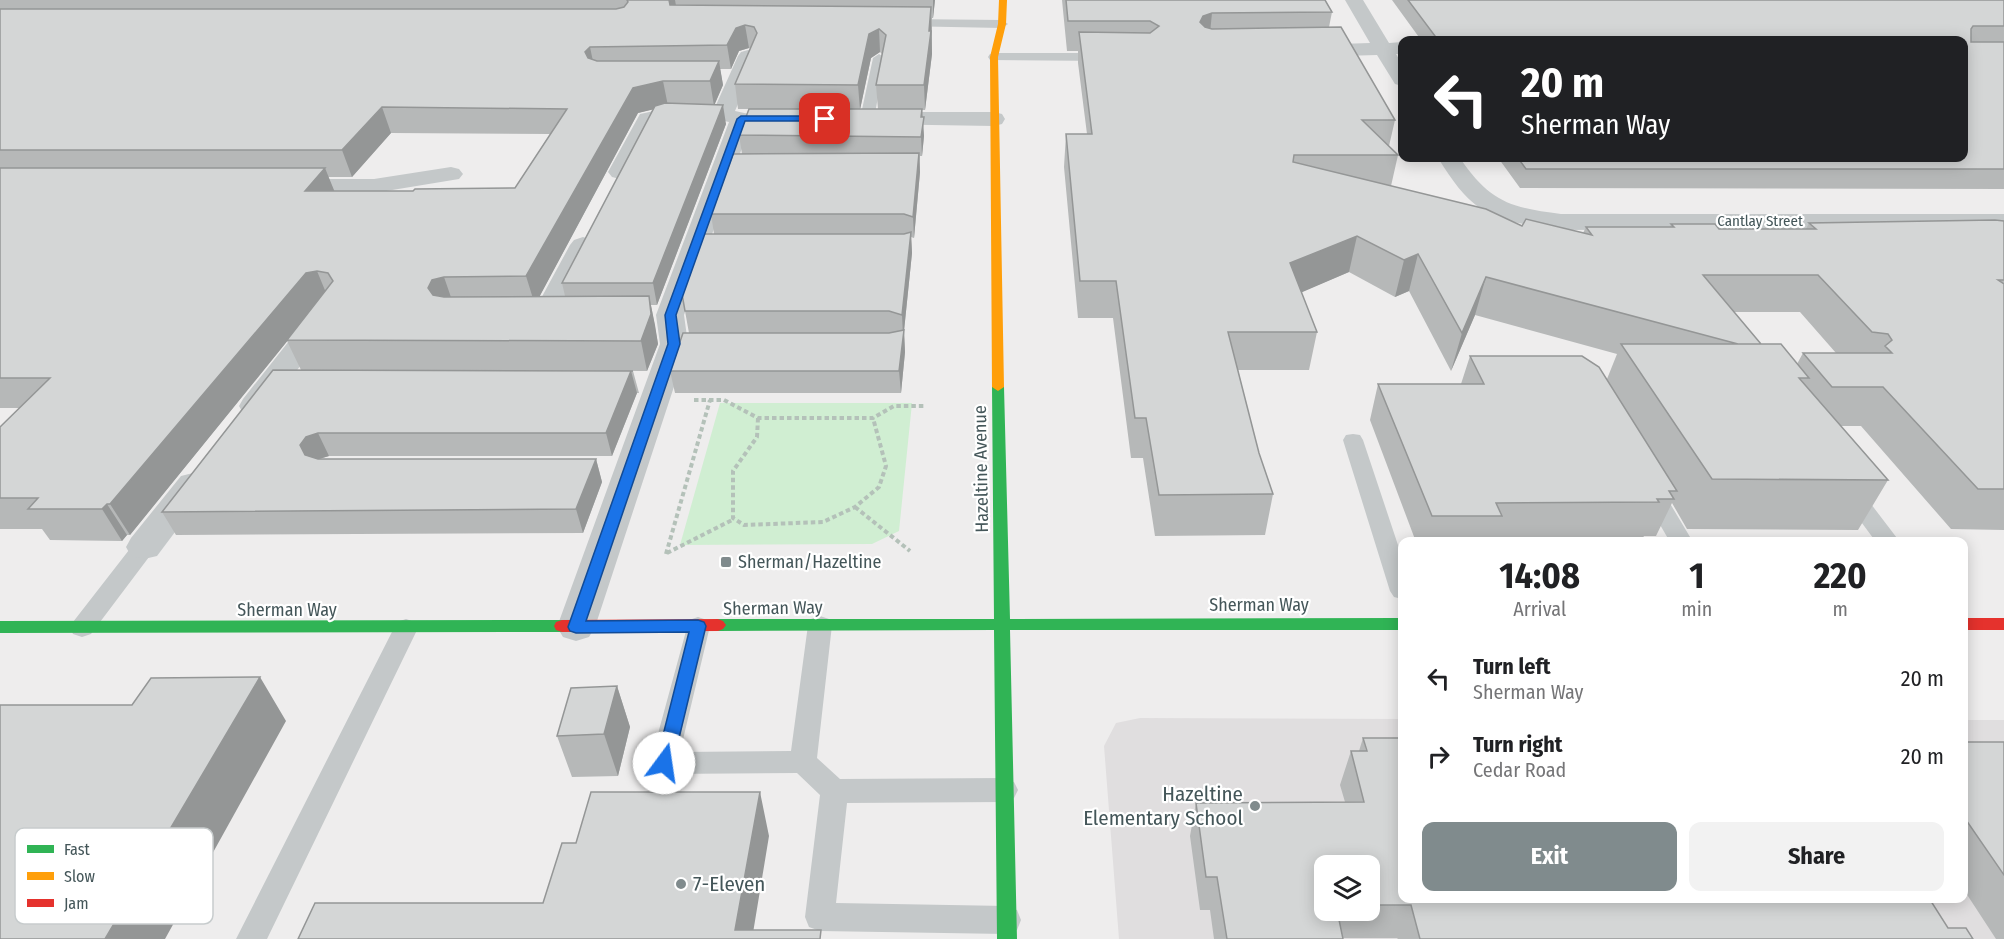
<!DOCTYPE html>
<html lang="en">
<head>
<meta charset="utf-8">
<style>
	:root { --surface:#fff; --page:#f2f2f2; --text:#202124; --muted:#757577; --accent:#808b8d }
	body { margin:0; font-family:"Fira Sans Condensed",sans-serif; background:var(--page); color:var(--text); height:100vh; display:flex; flex-direction:column; font-size:22px; white-space:nowrap }
	* { box-sizing:border-box; margin:0 }
	p { font-size:20px; color:var(--muted) }
	.icon { flex:none; width:33px; height:33px; fill:none; stroke:currentColor; stroke-width:2; stroke-linecap:round; stroke-linejoin:round }
	.map { position:relative; flex:1; overflow:hidden }
	.side { position:absolute; left:1398px; top:537px; width:570px; height:366px; display:flex; flex-direction:column; background:var(--surface); border-radius:12px; box-shadow:0 3px 15px #0003 }
	.side>* { flex:none }
	.banner { position:absolute; left:1398px; top:36px; width:570px; height:126px; border-radius:12px; box-shadow:0 3px 15px #0003; background:#202124; color:#fff; overflow:hidden }
	.controls { position:absolute; left:1314px; top:855px; display:grid; gap:12px }
	.controls a { display:grid; place-items:center; width:66px; height:66px; border-radius:12px; background:var(--surface); box-shadow:0 3px 15px #0003; font-size:30px }
	.pin { position:absolute; display:grid; place-items:center; width:51px; height:51px; color:#fff; margin:-26px; border-radius:12px; box-shadow:0 3px 9px #0006 }
	.me { position:absolute; width:66px; margin:-33px; rotate:14deg; stroke-linejoin:round; filter:drop-shadow(0 0 4px #0008) }
	.turn { display:flex; align-items:center; gap:21px; height:126px; padding:0 24px; font-size:27px }
	.turn .icon { width:78px; height:78px; stroke-width:2.5 }
	.turn b { display:block; font-size:42px; line-height:51px }
	.eta { display:flex; justify-content:space-evenly; align-items:center; height:102px; text-align:center }
	.eta b { font-size:36px; font-weight:700; line-height:42px }
	.cta { display:flex; gap:12px; margin-top:auto; padding:12px 24px }
	.cta a { flex:1; height:69px; border-radius:12px; background:var(--accent); color:#fff; font-size:24px; font-weight:700; line-height:69px; text-align:center }
	.cta a+a { background:var(--page); color:var(--text) }
	ul { padding:0; list-style:none }
	li { display:flex; align-items:center; gap:18px; height:78px; padding:0 24px }
	li div { flex:1 }
	li b { display:block; font-size:22px }
	li em { font-style:normal }
	.map>svg:first-child { display:block }
	.education { fill:#e0dedf; fill-rule:evenodd }
	.green { fill:#d0eed2 }
	.lines { fill:none; stroke-linecap:round; stroke-linejoin:round }
	.path { stroke:#b4c1b9; stroke-width:4; stroke-dasharray:4.5 3; stroke-linecap:butt }
	.lane { fill:#c4c8c9; fill-rule:evenodd }
	.street { fill:#c4c8c9; fill-rule:evenodd }
	.fast { fill:#30b455; fill-rule:evenodd }
	.slow { fill:#ff9f0a; fill-rule:evenodd }
	.jam { fill:#e5322d; fill-rule:evenodd }
	.wall { fill:#b6b8b8; fill-rule:evenodd }
	.shaded-wall { fill:#949696 }
	.building { fill:#d4d6d6; stroke:#949696; stroke-width:1.5 }
	.route { fill:#1a73e8; stroke:#114b97; stroke-width:1.5 }
	.poi-dot { fill:#808b8d; stroke:#fff; stroke-width:2 }
	.labels { text-anchor:middle; dominant-baseline:central; stroke-width:4.5; stroke-linejoin:round; paint-order:stroke }
	.far-street-label { font-size:15px; fill:#445659; stroke:#fff }
	.street-label { font-size:18px; fill:#445659; stroke:#fff }
	.poi-label { font-size:18px; fill:#445659; stroke:#fff; text-anchor:start }
	.near-poi-label { font-size:21px; fill:#445659; stroke:#fff; text-anchor:end }
	.key { fill:#fff; stroke:#c7cccd; stroke-width:1.5 }
	.key-label { font-size:16px; fill:#445659 }
</style>
</head>
<body>
<div class="map">
<svg width="2004" height="939" viewBox="0 0 2004 939">
	<rect width="100%" height="100%" fill="#eeeded"/>
	<path class="education" d="M 1140,718 L 1402,719 L 1402,898 L 1964,898 L 1964,720 L 2004,720 L 2004,939 L 1119,939 L 1104,746 L 1116,723 ZM 1324,866 L 1370,866 L 1370,910 L 1324,910 Z"/>
	<path class="green" d="M 720,403 L 912,403 L 899,531 L 872,544 L 680,545 Z"/>
	<g class="lines">
		<path class="path" d="M 694,400 L 724,400 L 758,418 L 873,418 L 894,406 L 926,406
			M 758,418 L 757,437 L 733,471 L 733,518 L 744,525 L 823,522 L 855,507 L 879,487 L 886,466 L 873,418
			M 855,507 L 910,551
			M 667,553 L 734,519
			M 666,554 L 710,400"/>
		<path class="lane" d="M 904,19 L 1002,20 L 1008,24 L 1002,28 L 900,26 L 900,20 Z
			M 994,53 L 1105,53 L 1111,57 L 1105,61 L 990,60 L 988,57 L 990,54 Z
			M 879,54 L 885,58 L 874,119 L 867,123 L 860,119 L 873,58 Z
			M 1353,434 L 1360,435 L 1363,440 L 1402,557 L 1402,599 L 1394,597 L 1390,591 L 1343,440 L 1346,435 Z
			M 1651,483 L 1659,485 L 1693,542 L 1670,542 L 1640,490 L 1643,485 Z
			M 1850,485 L 1858,487 L 1900,542 L 1876,542 L 1839,492 L 1842,487 Z
			M 144,539 L 152,541 L 155,547 L 152,553 L 91,634 L 82,637 L 73,634 L 70,628 L 73,622 L 136,541 Z
			M 820,616 L 829,619 L 832,625 L 817,758 L 840,779 L 1004,778 L 1014,782 L 1018,790 L 1014,798 L 1004,802 L 847,803 L 836,903 L 1006,906 L 1017,910 L 1021,920 L 1017,930 L 1006,934 L 820,931 L 809,927 L 805,917 L 820,795 L 797,773 L 664,774 L 654,771 L 650,763 L 689,620 L 698,617 L 707,620 L 710,626 L 680,752 L 791,751 L 808,625 L 811,619 Z
			M 406,619 L 415,622 L 418,628 L 267,939 L 236,939 L 394,628 L 397,622 Z"/>
		<path class="street" d="M 1345,0 L 1363,0 L 1389,43 L 1402,42 L 1402,54 L 1396,54 L 1402,64 L 1402,86 L 1395,84 L 1377,55 L 1308,57 L 1301,55 L 1298,51 L 1301,47 L 1308,45 L 1370,43 Z
			M 748,50 L 755,52 L 758,56 L 735,111 L 749,114 L 752,119 L 684,315 L 688,344 L 595,627 L 589,637 L 576,641 L 563,637 L 557,627 L 660,344 L 656,315 L 729,122 L 715,119 L 712,114 L 738,56 L 741,52 Z
			M 668,108 L 700,109 L 703,114 L 700,119 C 685,122 671,120 657,123 L 628,177 L 620,179 L 612,177 L 608,172 L 640,114 Z
			M 878,112 L 994,112 L 1002,114 L 1005,119 L 1002,124 L 994,126 L 870,124 L 867,119 L 870,114 Z
			M 1438,158 L 1460,158 C 1489,201 1510,208 1561,214 L 2004,214 L 2004,228 L 1561,230 C 1493,220 1475,218 1438,158 Z
			M 451,167 L 459,169 L 463,174 L 459,179 L 374,193 L 287,193 L 279,191 L 275,186 L 279,181 L 287,179 L 374,179 Z
			M 583,237 L 592,240 L 596,245 L 560,315 L 556,321 L 546,323 L 536,321 L 532,315 L 570,245 L 574,240 Z
			M 322,310 L 332,312 L 336,318 L 265,413 L 254,415 L 243,413 L 239,406 L 243,399 L 312,312 Z
			M 193,473 L 205,476 L 210,484 L 205,492 L 157,556 L 144,559 L 131,556 L 126,547 L 131,538 L 181,476 Z"/>
		<path class="fast" d="M 998,383 L 1004,387 L 1010,619 L 1402,618 L 1402,630 L 1010,630 L 1017,939 L 997,939 L 994,630 L 718,631 L 713,629 L 710,625 L 713,621 L 718,619 L 994,619 L 992,387 Z
			M 562,620 L 568,622 L 570,626 L 568,630 L 562,632 L 0,633 L 0,621 Z"/>
		<path class="slow" d="M 999,0 L 1007,0 L 1006,24 L 998,57 L 1004,387 L 998,391 L 992,387 L 990,57 L 998,24 Z"/>
		<path class="jam" d="M 1964,618 L 2004,618 L 2004,630 L 1964,630 Z
			M 718,619 L 723,621 L 726,625 L 723,629 L 718,631 L 562,632 L 556,630 L 554,626 L 556,622 L 562,620 Z"/>
	</g>
	<path class="wall" d="M 0,0 L 935,0 L 933,18 L 932,18 L 932,54 L 925,110 L 922,110 L 924,136 L 922,156 L 920,156 L 920,172 L 914,238 L 911,237 L 912,253 L 904,331 L 905,352 L 901,393 L 675,393 L 670,371 L 689,333 L 685,311 L 714,234 L 711,214 L 742,154 L 739,135 L 773,109 L 738,109 L 735,84 L 750,48 L 749,48 L 739,51 L 731,69 L 720,69 L 723,85 L 714,105 L 726,124 L 657,305 L 651,305 L 658,344 L 647,371 L 301,370 L 287,341 L 130,535 L 127,535 L 122,541 L 50,540 L 42,529 L 0,529 L 0,427 L 19,408 L 0,408 ZM 880,52 L 882,54 L 876,85 L 878,109 L 860,109 L 871,58 ZM 653,109 L 562,283 L 565,296 L 539,297 L 638,113 ZM 391,133 L 550,134 L 515,188 L 413,191 L 334,191 L 328,177 L 352,177 Z
		M 1062,0 L 1325,0 L 1332,12 L 1329,27 L 1395,120 L 1389,146 L 1398,155 L 1391,186 L 1522,226 L 1583,233 L 1586,227 L 1670,227 L 1671,224 L 1719,229 L 1806,229 L 1809,223 L 2004,221 L 2004,530 L 1951,529 L 1861,426 L 1841,426 L 1888,480 L 1858,530 L 1687,529 L 1672,503 L 1656,536 L 1644,536 L 1642,539 L 1494,540 L 1493,542 L 1416,542 L 1370,420 L 1378,384 L 1461,384 L 1470,356 L 1607,379 L 1617,354 L 1475,315 L 1451,371 L 1409,291 L 1395,297 L 1349,272 L 1301,292 L 1317,332 L 1309,370 L 1238,370 L 1259,453 L 1273,494 L 1265,535 L 1155,536 L 1143,458 L 1131,458 L 1113,318 L 1078,318 L 1064,167 L 1066,134 L 1087,134 L 1078,63 L 1078,51 L 1067,51 ZM 1734,312 L 1800,312 L 1836,353 L 1803,353 L 1797,364 L 1761,344 Z
		M 1392,0 L 2004,0 L 2004,189 L 1520,188 L 1499,159 L 1495,159 L 1494,158 L 1964,158 L 1964,40 L 1421,40 Z
		M 273,370 L 633,371 L 639,393 L 637,393 L 612,456 L 329,456 L 319,459 L 596,459 L 602,482 L 583,533 L 176,535 L 162,512 Z
		M 617,686 L 630,727 L 618,776 L 572,777 L 557,736 Z
		M 1363,738 L 1402,898 L 1948,928 L 1973,939 L 1398,939 L 1397,938 L 1343,938 L 1343,939 L 1214,939 L 1210,910 L 1200,910 L 1190,836 L 1196,803 L 1345,802 L 1340,785 L 1351,751 L 1359,751 ZM 1370,866 L 1370,910 L 1324,910 Z
		M 1964,742 L 2004,742 L 2004,939 L 1996,939 L 1964,890 Z"/>
	<path class="shaded-wall" d="M 668,0 L 675,0 L 678,17 L 672,20 Z
		M 933,0 L 935,0 L 933,18 Z
		M 931,7 L 932,54 L 925,110 L 924,85 Z
		M 1212,13 L 1209,43 L 1200,22 L 1203,16 Z
		M 745,25 L 749,48 L 739,51 L 731,69 L 727,45 L 736,28 Z
		M 879,29 L 880,52 L 871,58 L 860,110 L 858,85 L 869,34 Z
		M 590,47 L 595,71 L 585,52 Z
		M 719,61 L 723,85 L 714,106 L 710,81 Z
		M 663,81 L 668,106 L 638,113 L 535,305 L 526,276 L 633,88 Z
		M 723,105 L 726,124 L 657,305 L 653,283 Z
		M 382,107 L 391,133 L 352,177 L 342,150 Z
		M 922,109 L 924,136 L 922,156 L 921,137 Z
		M 919,153 L 920,172 L 914,238 L 913,217 Z
		M 325,168 L 336,195 L 305,191 Z
		M 911,232 L 912,253 L 904,331 L 905,352 L 901,393 L 899,371 L 903,336 L 902,315 Z
		M 1357,236 L 1349,272 L 1284,300 L 1290,263 Z
		M 1418,254 L 1409,291 L 1395,297 L 1404,260 Z
		M 317,271 L 329,300 L 319,302 L 130,535 L 110,504 L 306,273 Z
		M 444,277 L 454,306 L 438,317 L 428,288 L 432,280 Z
		M 1486,277 L 1475,315 L 1451,371 L 1462,333 Z
		M 649,296 L 655,325 L 658,344 L 647,371 L 641,341 Z
		M 631,371 L 637,393 L 612,456 L 606,433 Z
		M 318,433 L 329,456 L 316,460 L 311,468 L 300,445 L 306,437 Z
		M 596,459 L 602,482 L 583,533 L 576,509 Z
		M 107,504 L 127,535 L 122,541 L 102,509 Z
		M 260,677 L 286,721 L 165,939 L 105,939 Z
		M 617,686 L 630,727 L 618,776 L 604,734 Z
		M 760,792 L 769,836 L 752,939 L 735,930 Z"/>
	<path class="building" d="M 627,0 L 669,0 L 670,5 L 931,7 L 929,31 L 931,31 L 924,85 L 876,85 L 886,35 L 879,29 L 869,34 L 858,85 L 735,84 L 757,33 L 754,27 L 745,25 L 736,28 L 727,45 L 590,47 L 585,52 L 588,58 L 597,61 L 719,61 L 710,81 L 663,81 L 633,88 L 526,276 L 444,277 L 432,280 L 428,288 L 433,295 L 444,297 L 649,296 L 651,314 L 641,341 L 287,340 L 333,281 L 328,273 L 317,271 L 306,273 L 110,504 L 107,504 L 102,509 L 28,509 L 38,498 L 0,498 L 0,427 L 50,378 L 0,378 L 0,168 L 325,168 L 305,191 L 413,191 L 415,189 L 515,188 L 567,109 L 382,107 L 342,150 L 0,150 L 0,9 L 616,9 L 624,7 L 628,2 Z
		M 1066,0 L 1325,0 L 1332,12 L 1212,13 L 1203,16 L 1200,22 L 1205,27 L 1212,29 L 1341,27 L 1395,120 L 1362,120 L 1398,155 L 1294,155 L 1293,162 L 1486,209 L 1522,226 L 1526,219 L 1592,235 L 1586,227 L 1674,227 L 1671,224 L 1715,224 L 1719,229 L 1816,229 L 1809,223 L 1995,220 L 2004,221 L 2004,280 L 1998,280 L 2004,284 L 2004,489 L 1978,489 L 1883,387 L 1832,387 L 1803,353 L 1892,353 L 1885,346 L 1892,340 L 1888,334 L 1872,332 L 1818,275 L 1703,275 L 1761,344 L 1738,344 L 1486,277 L 1462,333 L 1418,254 L 1404,260 L 1357,236 L 1290,263 L 1317,332 L 1228,332 L 1259,453 L 1273,494 L 1159,495 L 1146,418 L 1135,418 L 1116,281 L 1080,281 L 1066,134 L 1092,134 L 1079,32 L 1150,33 L 1159,26 L 1150,21 L 1068,21 Z
		M 1408,0 L 2004,0 L 2004,26 L 1973,26 L 1971,29 L 1971,42 L 2004,42 L 2004,169 L 1526,169 L 1518,158 L 1964,158 L 1964,40 L 1438,40 Z
		M 665,103 L 723,105 L 653,283 L 562,283 L 655,106 Z
		M 749,109 L 922,109 L 921,117 L 924,117 L 921,137 L 739,135 Z
		M 919,153 L 913,217 L 904,214 L 711,214 L 733,154 Z
		M 911,232 L 902,315 L 889,311 L 685,311 L 682,294 L 704,234 L 904,234 Z
		M 904,330 L 899,371 L 670,371 L 683,333 L 889,333 Z
		M 1621,344 L 1781,344 L 1809,378 L 1799,378 L 1888,480 L 1712,479 Z
		M 1470,356 L 1582,356 L 1599,367 L 1677,491 L 1669,491 L 1674,499 L 1657,499 L 1659,502 L 1496,503 L 1502,516 L 1432,516 L 1378,384 L 1484,384 Z
		M 273,370 L 633,371 L 631,371 L 606,433 L 318,433 L 306,437 L 300,445 L 305,455 L 318,459 L 596,459 L 576,509 L 162,512 Z
		M 260,677 L 105,939 L 0,939 L 0,705 L 132,705 L 151,678 Z
		M 617,686 L 604,734 L 557,736 L 571,688 Z
		M 1363,738 L 1402,738 L 1402,898 L 1929,898 L 1948,928 L 1966,928 L 1973,939 L 1420,939 L 1411,905 L 1370,905 L 1370,866 L 1324,866 L 1324,910 L 1337,910 L 1343,939 L 1227,939 L 1217,877 L 1206,877 L 1196,803 L 1364,802 L 1351,751 L 1367,751 Z
		M 1964,742 L 2004,742 L 2004,875 L 1964,817 Z
		M 591,792 L 760,792 L 735,930 L 821,930 L 820,939 L 298,939 L 315,903 L 543,903 L 562,843 L 576,843 Z"/>
	<path class="route" d="M 741,116 L 825,116 L 829,119 L 825,121 L 745,121 L 676,315 L 680,344 L 586,621 L 698,620 L 704,622 L 706,626 L 673,763 L 671,768 L 664,770 L 658,768 L 656,763 L 689,632 L 576,633 L 570,631 L 568,627 L 668,344 L 665,315 L 737,119 Z"/>
	<g class="poi-dot">
		<rect x="720" y="556" width="12" height="12" rx="3"/>
		<circle cx="1255" cy="806" r="6"/>
		<circle cx="681" cy="884" r="6"/>
	</g>
	<g class="labels">
		<g class="far-street-label">
			<text x="1760" y="221">Cantlay Street</text>
		</g>
		<g class="street-label">
			<text transform="translate(981 469) rotate(-91)">Hazeltine Avenue</text>
			<text x="1259" y="605">Sherman Way</text>
			<text transform="translate(773 608) rotate(-1)">Sherman Way</text>
			<text x="287" y="610">Sherman Way</text>
		</g>
		<g class="poi-label">
			<text x="738" y="562">Sherman/Hazeltine</text>
		</g>
		<g class="near-poi-label">
			<text x="1243" y="794">Hazeltine<tspan x="1243" dy="24">Elementary School</tspan></text>
			<text x="693" y="884" text-anchor="start">7-Eleven</text>
		</g>
	</g>
	<rect x="15" y="828" width="198" height="96" rx="9" class="key"/>
	<rect x="27" y="845" width="27" height="8" fill="#30b455"/>
	<rect x="27" y="872" width="27" height="8" fill="#ff9f0a"/>
	<rect x="27" y="899" width="27" height="8" fill="#e5322d"/>
	<g class="key-label">
		<text x="64" y="855">Fast</text>
		<text x="64" y="882">Slow</text>
		<text x="64" y="909">Jam</text>
	</g>
</svg>
<div class="controls">
<a><svg class="icon" aria-label="layers" viewBox="0 0 24 24"><path d="M12 4l9 5-9 5-9-5zM3 14l9 5 9-5"/></svg></a>
</div>
<div class="pin" style="left:825px;top:119px;background:#d93025"><svg class="icon" aria-label="arrive" viewBox="0 0 24 24"><path d="M6 21V4h12l-3 4 3 4H6"/></svg></div>
<svg class="me" style="left:664px;top:763px" viewBox="-20 -20 40 40"><circle r="19" fill="#fff"/><path d="M0-13L10 11 0 6-10 11z" fill="#1a73e8"/></svg>
<div class="banner">
<div class="turn"><svg class="icon" aria-label="left" viewBox="0 0 24 24"><path d="M17 20v-9H6M10 6l-5 5 5 5"/></svg><div><b>20 m</b>Sherman Way</div></div>
</div>
<section class="side">
<div class="eta">
<div><b>14:08</b><p>Arrival</p></div>
<div><b>1</b><p>min</p></div>
<div><b>220</b><p>m</p></div>
</div>
<ul>
<li><svg class="icon" aria-label="left" viewBox="0 0 24 24"><path d="M17 20v-9H6M10 6l-5 5 5 5"/></svg><div><b>Turn left</b><p>Sherman Way</p></div><em>20 m</em></li>
<li><svg class="icon" aria-label="right" viewBox="0 0 24 24"><path d="M7 20v-9h11M14 6l5 5-5 5"/></svg><div><b>Turn right</b><p>Cedar Road</p></div><em>20 m</em></li>
</ul>
<div class="cta"><a>Exit</a><a>Share</a></div>
</section>
</div>
</body>
</html>
